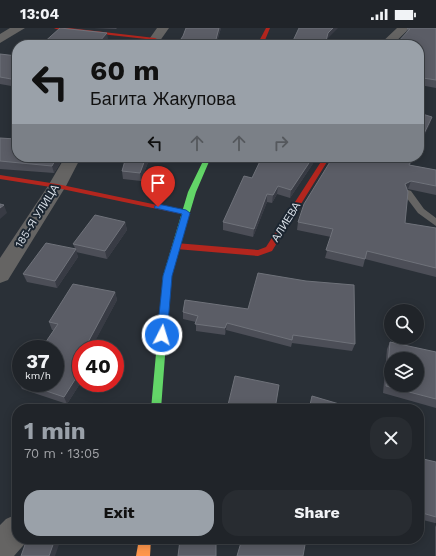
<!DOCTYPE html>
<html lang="en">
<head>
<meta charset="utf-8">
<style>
	:root { --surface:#202429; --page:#282c31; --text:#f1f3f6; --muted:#a2a4a8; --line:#3d4146; --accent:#9aa1a9 }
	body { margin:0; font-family:"Work Sans",sans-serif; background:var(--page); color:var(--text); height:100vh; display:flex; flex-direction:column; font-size:15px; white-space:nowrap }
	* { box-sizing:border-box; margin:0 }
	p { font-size:13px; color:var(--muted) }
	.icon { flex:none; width:22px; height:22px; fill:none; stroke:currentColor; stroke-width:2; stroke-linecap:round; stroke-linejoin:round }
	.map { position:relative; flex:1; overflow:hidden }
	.details { position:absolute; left:12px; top:376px; width:412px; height:140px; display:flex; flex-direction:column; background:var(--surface); border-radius:16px; box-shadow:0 2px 10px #0003,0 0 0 1px var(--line) }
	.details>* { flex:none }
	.guide { position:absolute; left:12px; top:12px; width:412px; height:122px; border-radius:16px; box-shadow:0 2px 10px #0003,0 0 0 1px var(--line); background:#9aa1a9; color:#111; overflow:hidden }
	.controls { position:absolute; left:384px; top:276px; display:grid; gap:8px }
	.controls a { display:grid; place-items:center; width:40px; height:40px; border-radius:50%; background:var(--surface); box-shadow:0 2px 10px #0003,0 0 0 1px var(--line); font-size:20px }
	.speed { position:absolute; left:12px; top:312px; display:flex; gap:8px; font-size:20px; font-weight:700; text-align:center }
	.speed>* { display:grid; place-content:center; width:52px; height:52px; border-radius:50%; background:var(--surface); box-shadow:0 2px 10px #0003,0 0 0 1px var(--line); line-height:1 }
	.speed small { font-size:10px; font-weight:400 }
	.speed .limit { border:6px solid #d22; background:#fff; color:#111 }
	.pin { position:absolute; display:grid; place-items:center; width:34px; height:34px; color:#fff; margin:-41px -17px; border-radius:50% 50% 50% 0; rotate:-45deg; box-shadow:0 0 4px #0007 }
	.pin .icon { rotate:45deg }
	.me { position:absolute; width:44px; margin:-22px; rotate:5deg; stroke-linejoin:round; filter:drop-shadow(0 0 3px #0008) }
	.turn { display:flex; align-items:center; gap:14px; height:84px; padding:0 12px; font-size:18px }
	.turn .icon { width:52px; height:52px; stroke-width:2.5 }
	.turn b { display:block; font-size:28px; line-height:34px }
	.lanes { display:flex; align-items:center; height:38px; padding:0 12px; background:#0003; justify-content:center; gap:20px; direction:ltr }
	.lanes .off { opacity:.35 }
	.round { display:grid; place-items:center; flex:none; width:42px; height:42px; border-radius:16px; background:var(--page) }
	.headline { display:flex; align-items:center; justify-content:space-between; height:68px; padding:0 12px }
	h1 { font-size:24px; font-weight:700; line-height:30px; color:var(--accent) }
	.button { display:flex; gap:8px; margin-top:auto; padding:8px 12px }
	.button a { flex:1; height:46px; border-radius:16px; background:var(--accent); color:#111; font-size:16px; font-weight:700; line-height:46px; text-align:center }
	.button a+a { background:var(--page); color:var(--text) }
	.status { display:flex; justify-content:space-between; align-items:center; height:28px; padding:0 20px; background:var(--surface); direction:ltr }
	.status svg { height:11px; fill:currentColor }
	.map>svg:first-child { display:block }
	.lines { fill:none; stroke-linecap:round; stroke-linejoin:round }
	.lane { fill:#656463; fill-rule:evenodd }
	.street { fill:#656463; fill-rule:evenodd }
	.fast { fill:#63d668; fill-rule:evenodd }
	.slow { fill:#ff974d; fill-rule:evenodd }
	.jam { fill:#b3261e; fill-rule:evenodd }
	.wall { fill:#4c4e57 }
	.shaded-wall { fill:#383b44 }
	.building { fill:#5b5d66; stroke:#6f727a; fill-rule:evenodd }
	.route { fill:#1a73e8; stroke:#114b97 }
	.labels { text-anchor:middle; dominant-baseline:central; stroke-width:4; stroke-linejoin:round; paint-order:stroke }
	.street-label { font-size:11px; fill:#d7dee6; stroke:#1c2631 }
</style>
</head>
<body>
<div class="status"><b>13:04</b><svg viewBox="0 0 49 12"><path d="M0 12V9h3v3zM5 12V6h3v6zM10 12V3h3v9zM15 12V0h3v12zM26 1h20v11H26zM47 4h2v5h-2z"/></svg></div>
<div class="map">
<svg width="436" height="528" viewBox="0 0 436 528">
	<rect width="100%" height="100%" fill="#2a3037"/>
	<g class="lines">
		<path class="lane" d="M 408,162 L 411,163 L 424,181 L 436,190 L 436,198 L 418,185 L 403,165 Z"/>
		<path class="street" d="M 10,0 L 25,0 L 0,15 L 0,6 Z
			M 157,0 L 169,0 L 157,17 L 145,17 Z
			M 397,0 L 410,0 L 392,17 L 379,17 Z
			M 65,129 L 81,129 L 66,158 L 8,252 L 0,255 L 0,230 L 48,158 Z
			M 17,486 L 17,511 L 29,511 L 14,528 L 0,528 L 0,497 L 6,491 Z"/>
		<path class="fast" d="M 205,129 L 211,129 L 196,164 L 171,248 L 161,381 L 151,381 L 163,248 L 188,164 Z"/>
		<path class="slow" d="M 139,511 L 151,511 L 150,528 L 136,528 Z"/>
		<path class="jam" d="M 54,0 L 69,0 L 155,10 L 157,11 L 155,12 L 56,1 Z
			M 266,0 L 270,0 L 263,17 L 257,17 Z
			M 324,129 L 330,129 L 272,223 L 258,228 L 176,221 L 172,218 L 176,215 L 258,222 L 266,219 Z
			M 0,147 L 57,156 L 186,183 L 190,185 L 186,187 L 57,160 L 0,151 Z"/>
	</g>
	<path class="wall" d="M 94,0 L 117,0 L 116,1 Z
		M 186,0 L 221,0 L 216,17 L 177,17 L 183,8 Z
		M 436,0 L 436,60 L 420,57 L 419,59 L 419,17 L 406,6 L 407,1 Z
		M 0,26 L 17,28 L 17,59 L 0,56 Z
		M 0,110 L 16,111 L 17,129 L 64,129 L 54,145 L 0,141 Z
		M 126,129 L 150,129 L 141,153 L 123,151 L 122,143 Z
		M 316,131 L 290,170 L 277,166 L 272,175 L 267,174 L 253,209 L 223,202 L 223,194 L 252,150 Z
		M 410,137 L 436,142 L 436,167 L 408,161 L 407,161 L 405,195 L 436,200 L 436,249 L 365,231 L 363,239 L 325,230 L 331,209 L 297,202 L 298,194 Z
		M 125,194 L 127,202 L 107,231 L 76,224 L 78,229 L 57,260 L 27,254 L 23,246 L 75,220 L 73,216 Z
		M 115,264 L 117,272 L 91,320 L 81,321 L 81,354 L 67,376 L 22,361 L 18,353 L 21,349 L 21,355 L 55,355 L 54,302 L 52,302 L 49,294 Z
		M 183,284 L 355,316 L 352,323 L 292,315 L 291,319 L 226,302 L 225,307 L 196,303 L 196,294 L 183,291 Z
		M 390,314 L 436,324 L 436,380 L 383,365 L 387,321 Z
		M 419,430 L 436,434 L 436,495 L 435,495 L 419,491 Z
		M 436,497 L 436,528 L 435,528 L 435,499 Z"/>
	<path class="shaded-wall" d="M 219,0 L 221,0 L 216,17 L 215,17 Z
		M 333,0 L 338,0 L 327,11 L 326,17 L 325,17 L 328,5 Z
		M 107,5 L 108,11 L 103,17 L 99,14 Z
		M 423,50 L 420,57 L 419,59 L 419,54 Z
		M 432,89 L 430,96 L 419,119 L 419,116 Z
		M 57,129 L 64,129 L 54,145 L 52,138 Z
		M 146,129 L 150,129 L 141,153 L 140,145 Z
		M 313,129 L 316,129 L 316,131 L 290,170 L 291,162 Z
		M 413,129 L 414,129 L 407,144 L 409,137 Z
		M 411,153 L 408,161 L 402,164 L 405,156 Z
		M 278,158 L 277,166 L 272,175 L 273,167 Z
		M 267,166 L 267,174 L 253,209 L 254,201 Z
		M 4,177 L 7,185 L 0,191 L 0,180 Z
		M 125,194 L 127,202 L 107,231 L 105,223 Z
		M 76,221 L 78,229 L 57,260 L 55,253 Z
		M 115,264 L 117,272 L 91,321 L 86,318 Z
		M 227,295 L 226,302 L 225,307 L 225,300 Z
		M 81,342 L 81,354 L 67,376 L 64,369 Z
		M 55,511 L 61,511 L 55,528 L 49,528 Z"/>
	<path class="building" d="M 60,0 L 107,5 L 99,14 L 125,17 L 41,17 Z
		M 186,0 L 219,0 L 215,15 L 199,15 L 198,17 L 177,17 L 183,8 Z
		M 299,0 L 333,0 L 328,5 L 325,17 L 291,17 Z
		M 408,0 L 436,0 L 436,52 L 423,50 L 419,54 L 419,17 L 395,17 L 410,1 L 407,1 Z
		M 0,26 L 17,28 L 17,52 L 0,49 Z
		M 419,85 L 432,89 L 419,116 Z
		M 17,109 L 17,129 L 57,129 L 52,138 L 0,133 L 0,110 L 16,111 Z
		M 126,129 L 146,129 L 140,145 L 122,143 Z
		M 262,129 L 313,129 L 291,162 L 278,158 L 273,167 L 267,166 L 254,201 L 223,194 L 244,148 L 252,150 Z
		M 333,129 L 413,129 L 409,137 L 436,142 L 436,158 L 411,153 L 405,156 L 408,164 L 405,195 L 436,200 L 436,240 L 367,223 L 365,231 L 326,222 L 333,201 L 298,194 L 304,176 Z
		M 0,176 L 4,177 L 0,180 Z
		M 95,187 L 125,194 L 105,223 L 73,216 Z
		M 46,215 L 76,221 L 55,253 L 23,246 Z
		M 258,245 L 306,253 L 354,257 L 355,316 L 293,307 L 292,312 L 227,295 L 225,300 L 195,296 L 198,288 L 183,284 L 185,272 L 248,281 Z
		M 73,256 L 115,264 L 86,318 L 94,321 L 81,321 L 81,342 L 64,369 L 23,355 L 55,355 L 55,321 L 41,321 L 58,296 L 49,294 Z
		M 390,314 L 436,324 L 436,371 L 386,358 ZM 391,331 L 417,331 L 417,357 L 391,357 Z
		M 235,348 L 279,357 L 275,381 L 227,381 Z
		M 21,349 L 21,354 L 18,353 Z
		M 312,368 L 346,378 L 345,381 L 309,381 Z
		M 419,430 L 436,434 L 436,489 L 419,484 Z
		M 27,511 L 55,511 L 49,528 L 21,528 Z
		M 242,511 L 306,511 L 303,528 L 237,528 Z
		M 180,512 L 216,515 L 216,528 L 178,528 Z"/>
	<path class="route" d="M 158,176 L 186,182 L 190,185 L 172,248 L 167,307 L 162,311 L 157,307 L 163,248 L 182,186 L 155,180 L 154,179 Z"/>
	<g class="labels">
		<g class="street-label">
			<text transform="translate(37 188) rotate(-58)">185-Я УЛИЦА</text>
			<text transform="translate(286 194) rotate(-58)">АЛИЕВА</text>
		</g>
	</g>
</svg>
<div class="controls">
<a><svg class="icon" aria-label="search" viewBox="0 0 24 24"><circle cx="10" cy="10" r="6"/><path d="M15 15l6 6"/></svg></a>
<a><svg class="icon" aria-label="layers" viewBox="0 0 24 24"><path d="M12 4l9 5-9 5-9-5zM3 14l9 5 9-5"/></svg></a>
</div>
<div class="speed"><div>37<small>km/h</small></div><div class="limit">40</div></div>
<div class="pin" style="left:158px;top:179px;background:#d93025"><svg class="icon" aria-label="arrive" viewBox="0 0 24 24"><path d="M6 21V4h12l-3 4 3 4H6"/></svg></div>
<svg class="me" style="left:162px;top:307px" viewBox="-20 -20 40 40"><circle r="17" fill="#1a73e8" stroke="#fff" stroke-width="3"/><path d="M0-11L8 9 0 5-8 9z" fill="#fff"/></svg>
<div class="guide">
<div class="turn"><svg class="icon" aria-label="left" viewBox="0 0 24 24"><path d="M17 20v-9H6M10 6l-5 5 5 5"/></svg><div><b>60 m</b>Багита Жакупова</div></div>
<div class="lanes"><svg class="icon" aria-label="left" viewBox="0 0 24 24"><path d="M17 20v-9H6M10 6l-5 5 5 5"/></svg><svg class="icon off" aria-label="ahead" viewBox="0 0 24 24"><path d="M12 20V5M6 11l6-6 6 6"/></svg><svg class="icon off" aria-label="ahead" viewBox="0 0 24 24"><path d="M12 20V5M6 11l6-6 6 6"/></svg><svg class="icon off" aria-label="right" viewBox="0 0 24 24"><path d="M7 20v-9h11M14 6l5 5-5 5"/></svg></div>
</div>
<section class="details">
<div class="headline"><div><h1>1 min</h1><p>70 m · 13:05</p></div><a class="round"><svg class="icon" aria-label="close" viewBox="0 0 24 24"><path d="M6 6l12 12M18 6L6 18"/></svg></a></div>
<div class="button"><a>Exit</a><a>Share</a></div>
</section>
</div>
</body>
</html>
